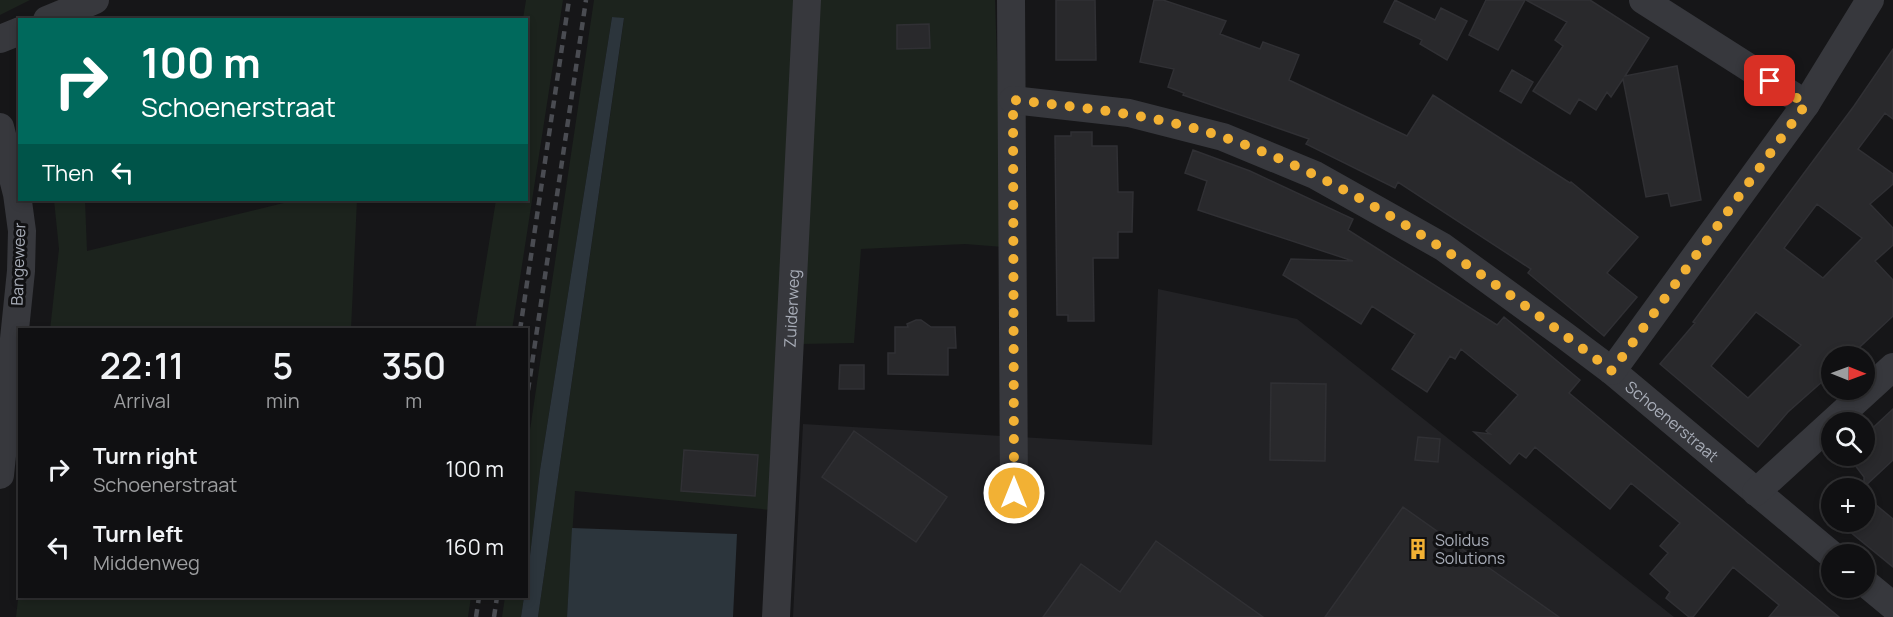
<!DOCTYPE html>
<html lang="en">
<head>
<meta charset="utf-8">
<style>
	:root { --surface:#101012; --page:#1e1e20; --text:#f1f3f6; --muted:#9c9d9f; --line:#303032 }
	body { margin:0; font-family:Manrope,sans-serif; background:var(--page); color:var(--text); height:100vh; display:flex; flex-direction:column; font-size:22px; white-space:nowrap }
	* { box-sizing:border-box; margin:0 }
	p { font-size:20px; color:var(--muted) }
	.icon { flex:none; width:33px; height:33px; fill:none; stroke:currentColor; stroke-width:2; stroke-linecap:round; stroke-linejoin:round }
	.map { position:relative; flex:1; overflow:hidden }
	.sheet { position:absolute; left:18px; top:328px; width:510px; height:270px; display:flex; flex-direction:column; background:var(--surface); border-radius:0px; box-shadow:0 3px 9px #0003,0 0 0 2px var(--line) }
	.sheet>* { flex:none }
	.banner { position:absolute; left:18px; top:18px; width:510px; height:183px; border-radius:0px; box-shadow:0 3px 9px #0003,0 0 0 2px var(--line); background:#00695c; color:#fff; overflow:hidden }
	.needle { width:39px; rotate:91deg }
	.controls { position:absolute; left:1821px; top:346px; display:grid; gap:12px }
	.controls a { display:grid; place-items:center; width:54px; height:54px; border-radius:50%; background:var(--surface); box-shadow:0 3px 9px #0003,0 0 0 2px var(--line); font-size:30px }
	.pin { position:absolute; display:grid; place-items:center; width:51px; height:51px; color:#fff; margin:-26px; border-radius:12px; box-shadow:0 3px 9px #0006 }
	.me { position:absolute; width:66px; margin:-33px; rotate:0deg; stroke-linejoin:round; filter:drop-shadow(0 0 4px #0008) }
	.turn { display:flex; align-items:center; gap:21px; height:126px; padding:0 24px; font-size:27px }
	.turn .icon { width:78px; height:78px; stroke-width:2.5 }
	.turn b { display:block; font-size:42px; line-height:51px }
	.then { display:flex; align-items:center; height:57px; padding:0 24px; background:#0003; gap:12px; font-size:22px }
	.eta { display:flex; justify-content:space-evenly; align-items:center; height:102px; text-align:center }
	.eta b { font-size:36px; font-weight:600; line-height:42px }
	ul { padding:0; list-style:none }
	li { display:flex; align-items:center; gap:18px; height:78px; padding:0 24px }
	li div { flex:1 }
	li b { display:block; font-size:22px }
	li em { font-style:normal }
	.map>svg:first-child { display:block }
	.built { fill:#222225 }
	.green { fill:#1c231d }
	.water { fill:#2c353c }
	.building { fill:#29292c; stroke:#303034; stroke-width:1.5; fill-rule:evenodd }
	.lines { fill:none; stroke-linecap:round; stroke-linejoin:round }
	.minor { stroke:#37383d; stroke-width:28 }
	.rail { stroke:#4a4c52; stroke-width:4.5; stroke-dasharray:8 6; stroke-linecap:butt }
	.route { stroke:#f2b134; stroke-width:10; stroke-dasharray:0 18 }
	.labels { text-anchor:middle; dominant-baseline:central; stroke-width:6; stroke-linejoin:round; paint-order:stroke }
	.street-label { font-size:16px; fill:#a8adb8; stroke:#111113 }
	.poi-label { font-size:16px; fill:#a8adb8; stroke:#111113; text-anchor:start }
</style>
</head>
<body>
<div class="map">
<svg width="1893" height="617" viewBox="0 0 1893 617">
	<rect width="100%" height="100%" fill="#161618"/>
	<path class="built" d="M 1158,289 L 1297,319 L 1674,617 L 793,617 L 803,424 L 1152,445 Z"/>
	<path class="green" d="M 0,0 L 30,0 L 0,15 Z
		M 526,0 L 563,0 L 512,330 L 475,330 L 496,200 L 526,200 L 526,20 L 523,19 Z
		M 594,0 L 798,0 L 771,510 L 575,491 L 567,617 L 538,617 L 624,19 L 612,17 L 540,470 L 527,581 L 527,450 Z
		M 816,0 L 995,0 L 1003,247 L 965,244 L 861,249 L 854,343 L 801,344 Z
		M 54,200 L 85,200 L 87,251 L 296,200 L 357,200 L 351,330 L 50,330 L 59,249 Z
		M 19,591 L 20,597 L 471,597 L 468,617 L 16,617 Z
		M 505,597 L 524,597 L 521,617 L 502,617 Z"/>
	<path class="water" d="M 612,17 L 624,18 L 538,617 L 521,617 L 524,597 L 526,597 L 527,581 L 540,470 Z
		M 572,528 L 737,534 L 733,617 L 567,617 Z"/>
	<path class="building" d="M 1056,0 L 1095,0 L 1096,60 L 1056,60 Z
		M 1154,0 L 1163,0 L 1226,21 L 1220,34 L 1260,49 L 1263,42 L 1299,55 L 1289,80 L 1407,136 L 1433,95 L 1570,183 L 1571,182 L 1638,237 L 1607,273 L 1637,297 L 1604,336 L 1528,273 L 1531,269 L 1398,182 L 1395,188 L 1306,144 L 1309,139 L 1183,95 L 1184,93 L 1168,87 L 1174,69 L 1140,62 Z
		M 1395,0 L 1435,20 L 1441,8 L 1467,21 L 1447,60 L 1420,44 L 1422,40 L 1384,22 Z
		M 1486,0 L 1525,0 L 1498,50 L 1469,35 Z
		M 1526,0 L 1590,0 L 1649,38 L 1625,76 L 1677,66 L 1701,200 L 1671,206 L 1668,193 L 1646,197 L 1623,79 L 1611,97 L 1607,92 L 1596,110 L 1579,99 L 1570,114 L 1533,91 L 1563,46 L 1555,40 L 1567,22 Z
		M 929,24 L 930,48 L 897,49 L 897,25 Z
		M 1893,49 L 1893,119 L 1885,113 L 1858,149 L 1893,174 L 1893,184 L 1870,204 L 1893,228 L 1893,245 L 1875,261 L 1893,280 L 1893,316 L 1849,357 L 1832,357 L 1832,373 L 1788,412 L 1758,447 L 1660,364 L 1695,323 L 1693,322 L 1854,106 ZM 1817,204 L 1862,238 L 1823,278 L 1784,248 ZM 1756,312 L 1801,345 L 1748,398 L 1711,366 Z
		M 1512,70 L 1533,82 L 1521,103 L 1500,91 Z
		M 1071,132 L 1092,132 L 1092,146 L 1117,146 L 1118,192 L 1133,192 L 1132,232 L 1118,232 L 1118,258 L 1093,258 L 1094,321 L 1068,321 L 1068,315 L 1057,315 L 1055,136 L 1071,136 Z
		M 1193,150 L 1250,171 L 1353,219 L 1348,230 L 1381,251 L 1497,325 L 1504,317 L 1580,380 L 1569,393 L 1839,617 L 1769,617 L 1779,605 L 1733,567 L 1693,617 L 1689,617 L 1666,598 L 1670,592 L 1650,574 L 1668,553 L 1660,546 L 1680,523 L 1631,483 L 1610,509 L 1535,447 L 1526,458 L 1519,453 L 1510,464 L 1474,432 L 1490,434 L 1486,431 L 1518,395 L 1461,349 L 1455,359 L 1450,356 L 1427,392 L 1392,369 L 1415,334 L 1372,306 L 1361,324 L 1283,275 L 1291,259 L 1353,261 L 1198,210 L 1207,181 L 1185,173 Z
		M 916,320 L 921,320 L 931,327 L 955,327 L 956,348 L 948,348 L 948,375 L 888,374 L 888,353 L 895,353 L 895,327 L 908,327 L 907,324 Z
		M 840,365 L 864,365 L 864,389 L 839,389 Z
		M 1271,383 L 1326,384 L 1325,461 L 1270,460 Z
		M 1893,409 L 1893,460 L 1864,487 L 1864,477 L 1848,456 L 1864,456 L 1864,436 Z
		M 854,431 L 947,497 L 916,542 L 822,477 Z
		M 1418,437 L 1440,439 L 1438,462 L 1415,460 Z
		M 684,450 L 758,455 L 755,496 L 681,491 Z
		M 1864,495 L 1893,519 L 1893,567 L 1838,522 L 1864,522 Z
		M 1403,507 L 1492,570 L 1559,617 L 1325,617 Z
		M 1156,541 L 1263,617 L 1043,617 L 1081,564 L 1120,592 Z"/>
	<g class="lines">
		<g class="minor">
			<path d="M 1011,0 L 1014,493"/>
			<path d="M 1643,0 L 1806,104"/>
			<path d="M 47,20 L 95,0"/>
			<path d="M 0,39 L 20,31"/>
			<path id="s1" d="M 1013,100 L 1129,113 L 1223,137 L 1315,175 L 1443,247 L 1564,335 L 1612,371 L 1832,555"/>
			<path d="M 0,127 L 17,194 L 22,231 L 21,271 L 0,475"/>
			<path d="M 1612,371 L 1806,104 L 1870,0"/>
			<path d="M 1756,492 L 1893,367"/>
			<path d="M 1864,582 L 1893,606"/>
			<path id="s2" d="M 776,617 L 807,0"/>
		</g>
		<path class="rail" d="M 520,330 L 569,0
			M 526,404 L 586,0
			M 476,617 L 479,597
			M 494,617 L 497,597"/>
	</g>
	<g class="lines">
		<path class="route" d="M 1014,493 L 1013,100 C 1084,108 1155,114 1223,137 C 1365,185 1494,281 1612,371 L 1806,104 L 1770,81"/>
	</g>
	<defs>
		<symbol id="building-bare" viewBox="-9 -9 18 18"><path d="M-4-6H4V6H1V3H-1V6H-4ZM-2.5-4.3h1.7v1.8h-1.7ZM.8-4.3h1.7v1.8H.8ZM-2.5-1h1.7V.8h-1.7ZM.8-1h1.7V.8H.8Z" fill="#f2b134" stroke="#111113" stroke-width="2.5" paint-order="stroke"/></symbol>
	</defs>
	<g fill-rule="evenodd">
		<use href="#building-bare" x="1403" y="534" width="30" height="30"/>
	</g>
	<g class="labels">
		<g class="street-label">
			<text transform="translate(18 264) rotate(-88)">Bangeweer</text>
			<text stroke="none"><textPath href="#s2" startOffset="309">Zuiderweg</textPath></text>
			<text stroke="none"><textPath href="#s1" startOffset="748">Schoenerstraat</textPath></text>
		</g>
		<g class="poi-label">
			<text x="1435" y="540">Solidus<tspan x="1435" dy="18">Solutions</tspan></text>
		</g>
	</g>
</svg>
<div class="controls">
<a><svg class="needle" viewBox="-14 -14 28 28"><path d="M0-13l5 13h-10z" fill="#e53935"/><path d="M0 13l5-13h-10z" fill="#9c9d9f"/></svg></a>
<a><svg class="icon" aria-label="search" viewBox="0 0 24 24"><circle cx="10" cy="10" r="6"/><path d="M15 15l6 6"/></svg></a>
<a>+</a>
<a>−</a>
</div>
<div class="pin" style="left:1770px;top:81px;background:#d93025"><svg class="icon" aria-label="arrive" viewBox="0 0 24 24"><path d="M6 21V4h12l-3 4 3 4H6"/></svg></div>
<svg class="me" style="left:1014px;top:493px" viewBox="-20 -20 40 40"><circle r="17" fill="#f2b134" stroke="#fff" stroke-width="3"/><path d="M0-11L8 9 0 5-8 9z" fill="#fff"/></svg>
<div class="banner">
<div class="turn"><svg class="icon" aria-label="right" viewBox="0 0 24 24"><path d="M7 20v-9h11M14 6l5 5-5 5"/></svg><div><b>100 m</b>Schoenerstraat</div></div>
<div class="then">Then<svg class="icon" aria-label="left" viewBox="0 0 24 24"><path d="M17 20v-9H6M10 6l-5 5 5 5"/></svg></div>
</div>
<section class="sheet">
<div class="eta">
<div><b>22:11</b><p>Arrival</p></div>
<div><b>5</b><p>min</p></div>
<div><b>350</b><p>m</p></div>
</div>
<ul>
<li><svg class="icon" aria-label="right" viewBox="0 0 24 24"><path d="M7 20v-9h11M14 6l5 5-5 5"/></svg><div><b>Turn right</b><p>Schoenerstraat</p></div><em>100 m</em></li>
<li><svg class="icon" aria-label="left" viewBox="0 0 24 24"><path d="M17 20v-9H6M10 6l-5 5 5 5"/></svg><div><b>Turn left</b><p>Middenweg</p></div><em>160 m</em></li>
</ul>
</section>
</div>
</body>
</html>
